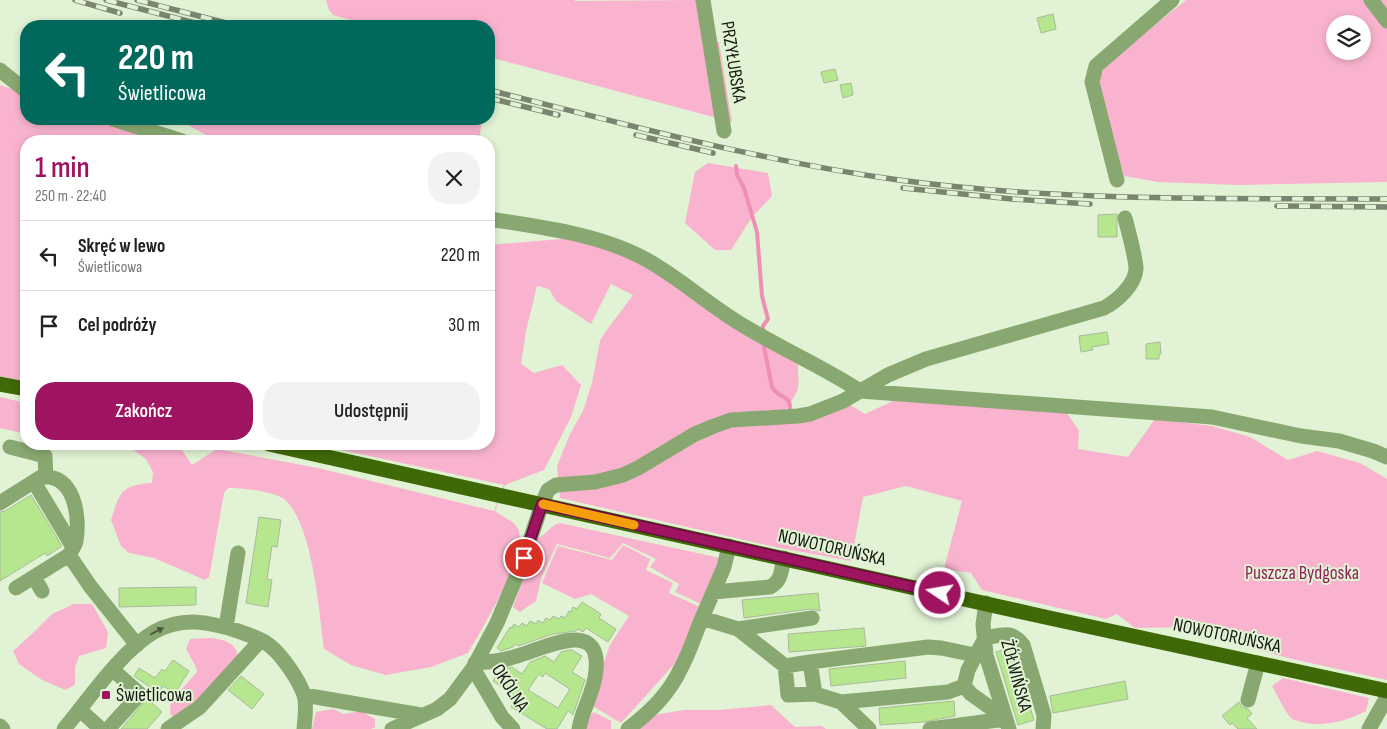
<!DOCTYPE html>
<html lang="pl">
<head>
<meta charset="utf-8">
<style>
	:root { --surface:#fff; --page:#f2f2f2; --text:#222; --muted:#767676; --line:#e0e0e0; --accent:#9f1460 }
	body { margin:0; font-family:"Sofia Sans Condensed",sans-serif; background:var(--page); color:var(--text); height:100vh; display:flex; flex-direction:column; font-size:19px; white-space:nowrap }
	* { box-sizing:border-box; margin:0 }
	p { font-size:16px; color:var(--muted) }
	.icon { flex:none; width:28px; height:28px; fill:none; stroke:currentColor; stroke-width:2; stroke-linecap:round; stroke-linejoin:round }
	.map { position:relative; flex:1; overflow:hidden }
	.side { position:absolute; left:20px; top:135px; width:475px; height:315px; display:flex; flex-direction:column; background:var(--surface); border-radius:20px; box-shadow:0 2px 8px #0003 }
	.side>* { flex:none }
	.banner { position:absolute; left:20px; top:20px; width:475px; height:105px; border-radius:20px; box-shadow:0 2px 8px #0003; background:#00695c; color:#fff; overflow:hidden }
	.tools { position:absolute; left:1326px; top:15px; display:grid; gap:10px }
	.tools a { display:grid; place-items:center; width:45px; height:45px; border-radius:50%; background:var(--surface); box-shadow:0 2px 8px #0003; font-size:25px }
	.pin { position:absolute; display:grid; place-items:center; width:42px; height:42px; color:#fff; margin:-21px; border:2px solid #fff; border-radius:50%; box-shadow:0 1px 5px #0007 }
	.me { position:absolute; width:55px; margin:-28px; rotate:282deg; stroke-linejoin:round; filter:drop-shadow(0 0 4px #0008) }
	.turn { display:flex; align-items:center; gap:18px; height:105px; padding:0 15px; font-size:22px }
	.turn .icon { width:65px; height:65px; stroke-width:2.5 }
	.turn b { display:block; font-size:35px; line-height:42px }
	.round { display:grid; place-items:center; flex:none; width:52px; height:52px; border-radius:20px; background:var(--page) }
	.overview { display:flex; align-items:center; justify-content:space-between; height:85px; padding:0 15px }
	h1 { font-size:30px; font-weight:600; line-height:38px; color:var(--accent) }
	.button { display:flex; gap:10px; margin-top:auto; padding:10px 15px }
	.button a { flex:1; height:58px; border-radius:20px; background:var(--accent); color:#fff; font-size:20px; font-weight:600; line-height:58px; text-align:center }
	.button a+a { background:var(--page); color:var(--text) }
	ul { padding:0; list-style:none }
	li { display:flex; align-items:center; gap:15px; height:70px; padding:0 15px; border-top:1px solid var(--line) }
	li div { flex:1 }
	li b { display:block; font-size:19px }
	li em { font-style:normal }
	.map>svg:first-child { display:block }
	.green { fill:#f9b3ce; fill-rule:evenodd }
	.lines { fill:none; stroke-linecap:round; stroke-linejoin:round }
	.stream { stroke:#f08fb6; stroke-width:4 }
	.building { fill:#b6e68d; stroke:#a9ba9c; fill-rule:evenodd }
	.minor { stroke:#89a871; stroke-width:15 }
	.major { stroke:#3f6907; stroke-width:15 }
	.rail-casing { stroke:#798570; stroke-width:5.5 }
	.rail { stroke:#e1f3d4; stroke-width:4; stroke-dasharray:11; stroke-linecap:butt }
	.oneway { fill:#495a3b }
	.route-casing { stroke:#670d3e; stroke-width:12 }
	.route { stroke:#9f1460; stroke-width:9 }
	.slow { stroke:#f59e0b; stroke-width:9 }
	.poi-dot { fill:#9f1460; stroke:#e1f3d4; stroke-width:2 }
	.labels { text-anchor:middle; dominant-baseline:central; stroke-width:4; stroke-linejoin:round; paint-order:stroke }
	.street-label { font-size:19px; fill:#141a0f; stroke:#e1f3d4 }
	.park-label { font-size:19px; fill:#912059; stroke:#e1f3d4 }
	.poi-label { font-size:19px; fill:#141a0f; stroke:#e1f3d4; text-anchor:start }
</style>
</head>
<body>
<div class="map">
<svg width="1387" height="729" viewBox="0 0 1387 729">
	<rect width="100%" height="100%" fill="#e1f3d4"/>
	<path class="green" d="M 326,0 L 575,0 L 575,1 L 697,0 L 704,39 L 719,42 L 732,122 L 489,57 L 489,26 L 372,26 L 333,15 L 329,10 Z
		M 1186,0 L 1387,0 L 1387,182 L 1239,185 L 1158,182 L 1124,176 L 1098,82 L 1105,65 ZM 1335,24 L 1362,24 L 1362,51 L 1335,51 Z
		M 0,85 L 26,94 L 26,119 L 97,119 L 170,141 L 26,141 L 26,382 L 0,376 Z
		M 177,119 L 482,119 L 479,141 L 217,141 Z
		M 708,163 L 768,173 L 772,196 L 752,217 L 731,250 L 715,250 L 685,223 L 695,172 Z
		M 573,238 L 634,255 L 799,359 C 796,369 800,378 798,388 C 796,396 788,405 784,413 L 710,420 L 654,449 L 676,445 L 695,434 L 845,402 L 865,414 L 895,400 L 1067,413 L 1079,431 L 1078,449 L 1128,457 L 1155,419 L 1212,426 L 1250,437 L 1288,460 L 1317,451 L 1360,463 L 1387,479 L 1387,680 L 1288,658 L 1228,641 L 1205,627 L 1135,628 L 1117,614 L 1106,619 L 982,590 L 971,573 L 944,569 L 962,501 L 906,486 L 863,497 L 851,561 L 775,547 L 560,498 L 557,466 L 570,434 L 583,411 L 592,383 L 600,341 L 606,331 L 633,295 L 611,284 L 591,324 L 556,301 L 549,289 L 537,286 L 526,331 L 521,364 L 534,373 L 562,365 L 581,385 L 571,417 L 544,470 L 505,485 L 495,511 C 501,516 512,520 517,527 C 532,548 480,632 468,653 L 431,667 L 386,675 L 351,665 L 324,649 C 319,612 313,523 284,499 C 274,491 241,488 228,488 L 224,493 L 210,573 L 209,577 L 205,580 L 154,558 L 129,553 L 121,546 L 111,520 C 120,492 121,485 152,483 L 153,472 L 146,459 L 132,449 L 95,449 L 72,444 L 178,444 L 192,465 L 217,449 L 318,468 L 494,511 L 504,485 L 314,444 L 489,444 L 489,245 Z
		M 0,397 L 26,403 L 26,434 L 0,428 Z
		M 560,523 L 720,558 L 703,605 L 675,592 L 679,584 L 650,567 L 656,559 L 623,543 L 610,558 L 557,544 L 541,579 L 536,601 L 520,612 L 513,607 L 538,538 C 547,534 551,525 560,523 Z
		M 623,545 L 650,559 L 646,570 L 673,583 L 669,593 L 700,607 L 679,659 L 621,723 L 589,704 L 610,645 L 629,616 L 591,594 L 575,599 L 542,583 L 558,546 L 612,560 Z
		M 74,604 L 92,604 L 108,632 L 106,648 L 79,656 L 75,668 L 75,685 L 65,690 L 42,680 L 19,664 L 13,651 L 34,632 L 52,614 Z
		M 210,638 C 223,639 237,643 238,657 L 208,694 L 173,717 L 170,713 L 171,701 L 197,672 L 196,667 L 186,649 L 190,639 Z
		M 1283,678 L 1369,698 L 1366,711 C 1343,723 1315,729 1292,719 C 1284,711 1278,696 1272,686 Z
		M 771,705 L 795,727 L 822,726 L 826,729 L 636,729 L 653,715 L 684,710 L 719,710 Z
		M 333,709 L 344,714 L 361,711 L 375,719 L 375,727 L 371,729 L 312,729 L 316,712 Z
		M 594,712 L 611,721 L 611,729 L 585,729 L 590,716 Z"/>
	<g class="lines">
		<path class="stream" d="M 736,166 L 737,175 L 744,188 L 757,232 L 762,296 L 768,319 L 763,326 L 763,333
			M 763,342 L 772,387 C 778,399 794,394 789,413"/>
	</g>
	<path class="building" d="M 1053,14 L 1056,29 L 1041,33 L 1037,18 Z
		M 835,69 L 838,80 L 824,83 L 821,72 Z
		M 851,83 L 853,95 L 843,98 L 840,85 Z
		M 1117,214 L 1117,237 L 1098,237 L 1098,215 Z
		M 1107,332 L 1109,344 L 1092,347 L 1093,350 L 1081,352 L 1079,336 Z
		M 1160,342 L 1161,354 L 1159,354 L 1159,359 L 1146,359 L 1146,344 Z
		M 31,495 L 62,546 L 47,556 L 45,553 L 0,581 L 0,512 L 5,511 Z
		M 259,517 L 281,520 L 277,547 L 272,546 L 267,579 L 272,580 L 268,607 L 246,603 Z
		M 196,587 L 196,605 L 119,607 L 119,588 Z
		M 818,593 L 820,611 L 811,609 L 744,618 L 742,600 Z
		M 582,602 L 601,614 L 599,618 L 616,629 L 608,642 L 586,628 L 583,632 L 578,629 L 576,631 L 553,634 L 518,646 L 515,644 L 513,647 L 501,651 L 497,648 L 510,627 L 512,628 L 514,624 L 519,627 L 522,623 L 527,626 L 530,621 L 536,624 L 538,620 L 543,623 L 546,618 L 550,620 L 553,616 L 559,619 L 561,616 L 565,618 L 569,611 L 571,612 L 573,607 L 577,609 Z
		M 864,628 L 866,646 L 789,652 L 788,634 Z
		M 1012,647 L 1034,720 L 1018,725 L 996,652 Z
		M 569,650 L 572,650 L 582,656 L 572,672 L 585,680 L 584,683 L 573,715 L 568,711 L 557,729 L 547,729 L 511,707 L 517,697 L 493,681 L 500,670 L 512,667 L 522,674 L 530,662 L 545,656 L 554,662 L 561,652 ZM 545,673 L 570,689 L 558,708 L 528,690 L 539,674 L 543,677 Z
		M 173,660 L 189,671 L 175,693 L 163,686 L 152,703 L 162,712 L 147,729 L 121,729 L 149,696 L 149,690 L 151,688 L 134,676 L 139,668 L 155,678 L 162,669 L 165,671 Z
		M 905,661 L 906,678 L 831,686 L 829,669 Z
		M 241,676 L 264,694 L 252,709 L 228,690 Z
		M 1125,681 L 1128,699 L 1053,713 L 1050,696 Z
		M 954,701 L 955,716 L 924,722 L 880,725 L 879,708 Z
		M 1239,702 L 1242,707 L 1248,709 L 1252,714 L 1247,718 L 1257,729 L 1238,729 L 1232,723 L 1230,725 L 1222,716 Z"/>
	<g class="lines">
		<path class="minor" d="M 703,0 L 724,131
			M 1371,0 L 1387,21
			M 0,70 L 26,91
			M 113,119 L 182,141
			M 1117,180 L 1092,82 L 1096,66 L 1172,0
			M 489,219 C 540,227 601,234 647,260 C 681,279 710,306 744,326 C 782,349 823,367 860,391 L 1212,417 L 1301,436 L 1339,441 L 1373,451 L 1387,457
			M 10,447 L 45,456 L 46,477
			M 34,482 L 73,547
			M 0,503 L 41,477 C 75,473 80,517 76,541 C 75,546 71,551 69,555 L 90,586 L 137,645
			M 729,546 L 724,567 L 702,618 L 738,629 L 785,666 L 810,662 L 815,694 L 841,702 L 869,729
			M 34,577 L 42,591
			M 16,588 L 69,555
			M 713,592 L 770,587 C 782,581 781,570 784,558
			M 986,603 L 983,624 L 986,655 L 1009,729
			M 226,627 L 238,553
			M 738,629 L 812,618
			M 810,662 L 928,647 L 941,648 L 975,655
			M 475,663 C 490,662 503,661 517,656 C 543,649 601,617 596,670 C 595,691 582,709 579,729
			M 785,666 L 788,695 L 815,694
			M 473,668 L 502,717 L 513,729
			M 964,686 L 971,694 L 1006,719
			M 304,695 L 421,715
			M 1248,700 L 1258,663
			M 841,702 L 948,692 L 964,686 L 968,670 L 985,638 C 1001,635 1012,630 1023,645 L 1044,715 L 1043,729
			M 80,710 L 101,729
			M 0,726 L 3,729
			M 64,729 C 89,699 121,651 154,632 C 183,616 209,622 238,631 C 249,635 260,638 269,645 C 282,655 299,680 304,695 C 307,705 305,718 304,729
			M 108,729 L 140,694 L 113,670
			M 168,729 L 200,707 L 261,640
			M 392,729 L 437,709 L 450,699 L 473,668 L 497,623 L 524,558 L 542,504 L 548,490 L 556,485 L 595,482 L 623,475 L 638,468 L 695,434 L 714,426 L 731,420 L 798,416 L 810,414 L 843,401 L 888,375 L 926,359 L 1104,308 C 1117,301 1135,285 1136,269 C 1136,258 1128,230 1125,218
			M 628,729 C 650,712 669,694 681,668 C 690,652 695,634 702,618
			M 930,729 L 1006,719
			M 1369,729 L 1387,697"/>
		<path class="major" d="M 0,384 L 26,389
			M 269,444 L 1045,617 L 1387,691"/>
		<defs>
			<path id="rail" d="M 75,0 L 120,13
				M 106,0 L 207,26
				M 137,0 L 238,26
				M 489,90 C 624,124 760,161 899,180 C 1061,202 1224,198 1387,199
				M 489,98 L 558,115
				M 636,135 L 713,153
				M 903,188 L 1012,199 L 1090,204
				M 1277,206 L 1387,207"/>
		</defs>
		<use href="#rail" class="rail-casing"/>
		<use href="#rail" class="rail"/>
	</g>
	<defs><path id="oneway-solid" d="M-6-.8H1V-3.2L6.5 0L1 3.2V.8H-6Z" transform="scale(1.25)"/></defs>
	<use class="oneway" href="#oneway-solid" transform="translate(157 631) rotate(-28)"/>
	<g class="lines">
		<defs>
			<path id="route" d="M 524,558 L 542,504 L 940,593"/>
		</defs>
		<use href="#route" class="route-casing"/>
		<use href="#route" class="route"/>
		<path class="slow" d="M 543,504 L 634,525"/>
	</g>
	<rect class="poi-dot" x="101" y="690" width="10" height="10" rx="2.5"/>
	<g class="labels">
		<g class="street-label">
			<text transform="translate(733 62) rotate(81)">PRZYŁUBSKA</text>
			<text transform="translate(832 548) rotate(13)">NOWOTORUŃSKA</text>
			<text transform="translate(1227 636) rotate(12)">NOWOTORUŃSKA</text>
			<text transform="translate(1016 676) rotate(75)">ŻÓŁWIŃSKA</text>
			<text transform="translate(510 688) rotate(57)">OKÓLNA</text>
		</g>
		<g class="park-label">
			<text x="1302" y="573">Puszcza Bydgoska</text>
		</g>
		<g class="poi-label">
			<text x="116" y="695">Świetlicowa</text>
		</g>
	</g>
</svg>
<div class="tools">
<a><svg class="icon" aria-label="layers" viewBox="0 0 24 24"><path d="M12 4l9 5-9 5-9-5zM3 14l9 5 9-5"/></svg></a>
</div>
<div class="pin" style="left:524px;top:558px;background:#d93025"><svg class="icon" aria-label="arrive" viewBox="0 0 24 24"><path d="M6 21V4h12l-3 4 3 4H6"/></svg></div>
<svg class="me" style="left:940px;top:593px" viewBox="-20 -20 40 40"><circle r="17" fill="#9f1460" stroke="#fff" stroke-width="3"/><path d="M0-11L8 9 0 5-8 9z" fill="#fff"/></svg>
<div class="banner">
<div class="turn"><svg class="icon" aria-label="left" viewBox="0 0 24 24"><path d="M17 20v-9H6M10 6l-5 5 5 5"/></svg><div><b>220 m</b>Świetlicowa</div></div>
</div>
<section class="side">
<div class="overview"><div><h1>1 min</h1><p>250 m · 22:40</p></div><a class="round"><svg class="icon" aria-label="close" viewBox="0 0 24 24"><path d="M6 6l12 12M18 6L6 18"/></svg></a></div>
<ul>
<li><svg class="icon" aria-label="left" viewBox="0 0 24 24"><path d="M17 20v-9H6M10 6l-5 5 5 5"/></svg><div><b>Skręć w lewo</b><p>Świetlicowa</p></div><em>220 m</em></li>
<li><svg class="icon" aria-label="arrive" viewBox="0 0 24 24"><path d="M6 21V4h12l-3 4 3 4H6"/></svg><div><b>Cel podróży</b></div><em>30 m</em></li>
</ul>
<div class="button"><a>Zakończ</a><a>Udostępnij</a></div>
</section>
</div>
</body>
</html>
